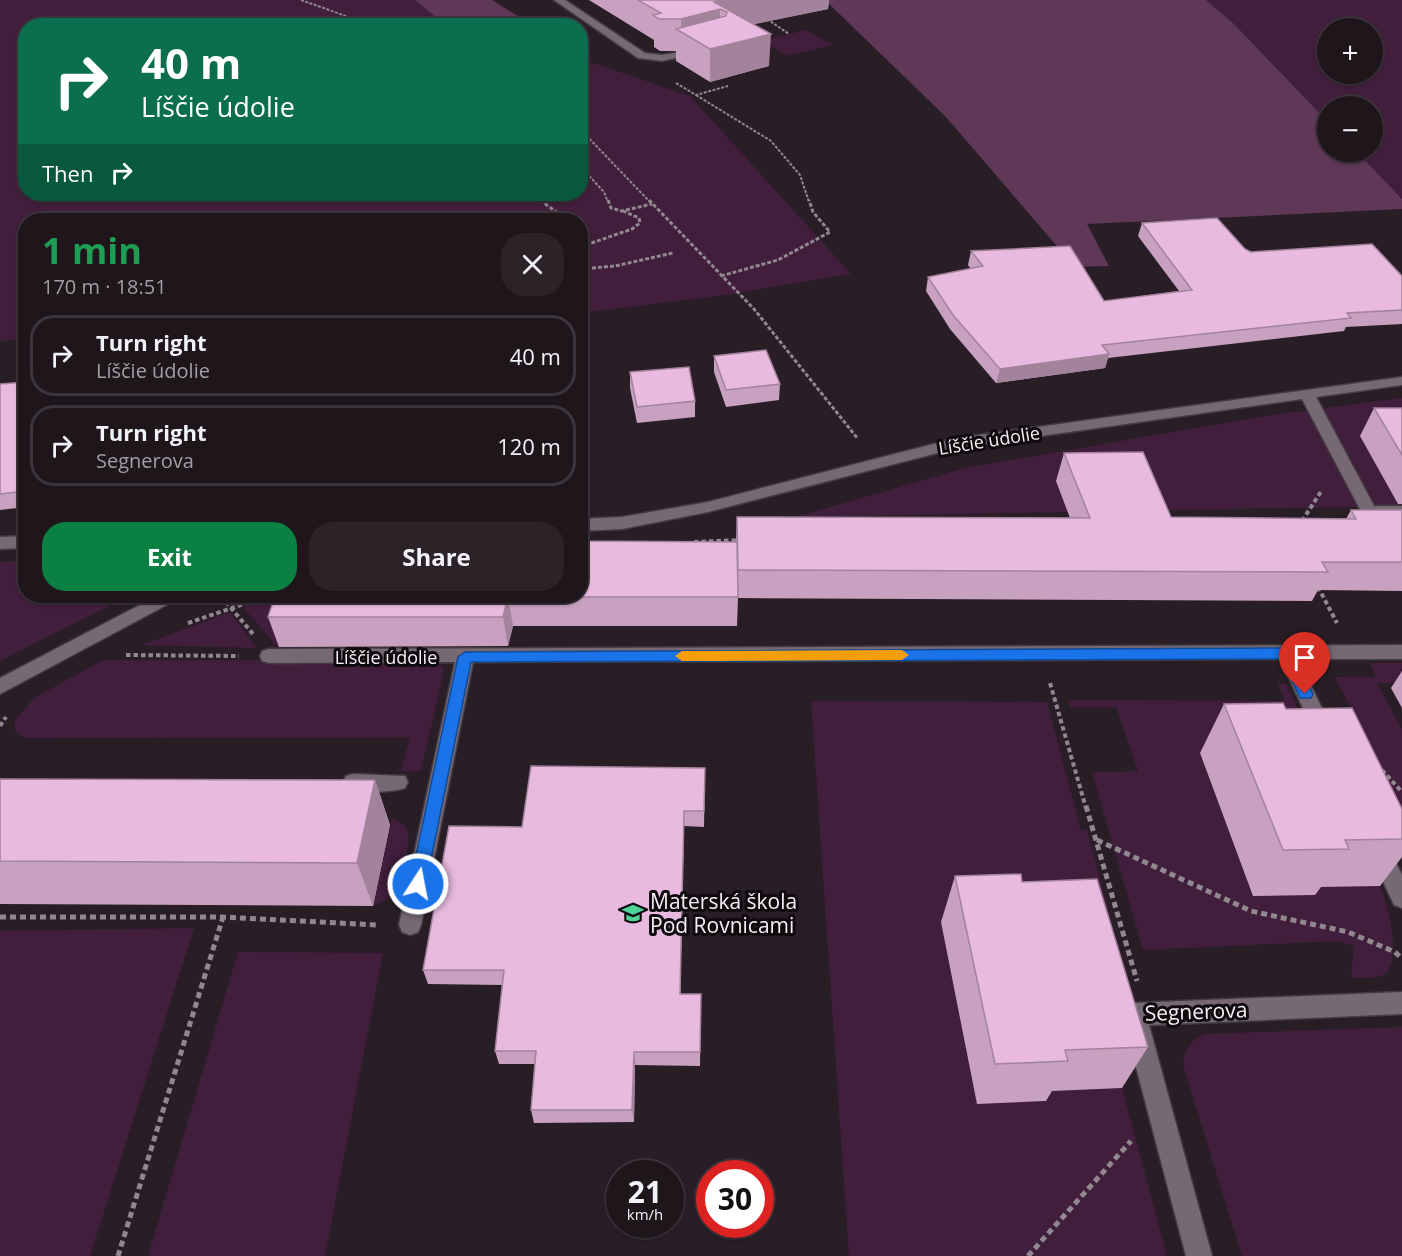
<!DOCTYPE html>
<html lang="en">
<head>
<meta charset="utf-8">
<style>
	:root { --surface:#1f161c; --page:#2c2329; --text:#f1f3f6; --muted:#a19fa3; --line:#3c353b; --accent:#0b8043 }
	body { margin:0; font-family:"Open Sans",sans-serif; background:var(--page); color:var(--text); height:100vh; display:flex; flex-direction:column; font-size:22px; white-space:nowrap }
	* { box-sizing:border-box; margin:0 }
	p { font-size:20px; color:var(--muted) }
	.icon { flex:none; width:33px; height:33px; fill:none; stroke:currentColor; stroke-width:2; stroke-linecap:round; stroke-linejoin:round }
	.map { position:relative; flex:1; overflow:hidden }
	.drawer { position:absolute; left:18px; top:213px; width:570px; height:390px; display:flex; flex-direction:column; background:var(--surface); border-radius:24px; box-shadow:0 2px 4px #0004,0 0 0 2px var(--line) }
	.drawer>* { flex:none }
	.guide { position:absolute; left:18px; top:18px; width:570px; height:183px; border-radius:24px; box-shadow:0 2px 4px #0004,0 0 0 2px var(--line); background:#0b6e4f; color:#fff; overflow:hidden }
	.fabs { position:absolute; left:1317px; top:18px; display:grid; gap:12px }
	.fabs a { display:grid; place-items:center; width:66px; height:66px; border-radius:50%; background:var(--surface); box-shadow:0 2px 4px #0004,0 0 0 2px var(--line); font-size:30px }
	.speed { position:absolute; left:606px; top:1160px; display:flex; gap:12px; font-size:30px; font-weight:700; text-align:center }
	.speed>* { display:grid; place-content:center; width:78px; height:78px; border-radius:50%; background:var(--surface); box-shadow:0 2px 4px #0004,0 0 0 2px var(--line); line-height:1 }
	.speed small { font-size:15px; font-weight:400 }
	.speed .limit { border:9px solid #d22; background:#fff; color:#111 }
	.pin { position:absolute; display:grid; place-items:center; width:51px; height:51px; color:#fff; margin:-62px -26px; border-radius:50% 50% 50% 0; rotate:-45deg; box-shadow:0 0 6px #0007 }
	.pin .icon { rotate:45deg }
	.me { position:absolute; width:66px; margin:-33px; rotate:11deg; stroke-linejoin:round; filter:drop-shadow(0 0 4px #0008) }
	.turn { display:flex; align-items:center; gap:21px; height:126px; padding:0 24px; font-size:27px }
	.turn .icon { width:78px; height:78px; stroke-width:2.5 }
	.turn b { display:block; font-size:42px; line-height:51px }
	.then { display:flex; align-items:center; height:57px; padding:0 24px; background:#0003; gap:12px; font-size:22px }
	.round { display:grid; place-items:center; flex:none; width:63px; height:63px; border-radius:24px; background:var(--page) }
	.head { display:flex; align-items:center; justify-content:space-between; height:102px; padding:0 24px }
	h1 { font-size:36px; font-weight:700; line-height:45px; color:#1e9e55 }
	.cta { display:flex; gap:12px; margin-top:auto; padding:12px 24px }
	.cta a { flex:1; height:69px; border-radius:24px; background:var(--accent); color:#fff; font-size:24px; font-weight:700; line-height:69px; text-align:center }
	.cta a+a { background:var(--page); color:var(--text) }
	ul { padding:0; list-style:none }
	li { display:flex; align-items:center; gap:18px; height:81px; margin:0 12px 9px; padding:0 12px; border:3px solid var(--line); border-radius:24px }
	li div { flex:1 }
	li b { display:block; font-size:22px }
	li em { font-style:normal }
	.map>svg:first-child { display:block }
	.green { fill:#411e3c; fill-rule:evenodd }
	.forest { fill:#5f3858 }
	.lines { fill:none; stroke-linecap:round; stroke-linejoin:round }
	.minor-casing { stroke:#433b42; stroke-width:3 }
	.path-far3 { stroke:#91888f; stroke-width:2; stroke-dasharray:3 1.5; stroke-linecap:butt }
	.path-far2 { stroke:#91888f; stroke-width:3; stroke-dasharray:4 2; stroke-linecap:butt }
	.path-far1 { stroke:#91888f; stroke-width:4; stroke-dasharray:4.5 3; stroke-linecap:butt }
	.path { stroke:#91888f; stroke-width:5; stroke-dasharray:6 4; stroke-linecap:butt }
	.minor { fill:#766973; fill-rule:evenodd }
	.wall { fill:#c8a0c0 }
	.shaded-wall { fill:#a3829c }
	.building { fill:#e9badf; stroke:#a3829c; stroke-width:1.5 }
	.route { fill:#1a73e8; stroke:#114b97; stroke-width:1.5 }
	.slow { fill:#f59e0b }
	.labels { text-anchor:middle; dominant-baseline:central; stroke-width:6; stroke-linejoin:round; paint-order:stroke }
	.street-label { font-size:18px; fill:#f6eff5; stroke:#0e0a0d }
	.near-poi-label { font-size:21px; fill:#f6eff5; stroke:#0e0a0d; text-anchor:start }
	.near-street-label { font-size:21px; fill:#f6eff5; stroke:#0e0a0d }
</style>
</head>
<body>
<div class="map">
<svg width="1402" height="1256" viewBox="0 0 1402 1256">
	<rect width="100%" height="100%" fill="#291e26"/>
	<path class="green" d="M 0,0 L 415,0 L 445,25 L 26,26 L 26,194 L 580,194 L 581,62 L 590,62 L 690,96 L 851,274 L 725,295 L 581,313 L 580,220 L 26,220 L 25,340 L 0,341 Z
		M 1206,0 L 1402,0 L 1402,199 L 1357,152 L 1372,152 L 1372,106 L 1328,106 L 1327,121 L 1234,24 ZM 1328,28 L 1372,28 L 1372,74 L 1328,74 Z
		M 806,30 L 833,45 L 788,56 L 762,41 Z
		M 1402,398 L 1402,506 L 796,517 L 965,468 L 1265,416 Z
		M 25,561 L 26,596 L 119,596 L 111,605 L 0,661 L 0,562 Z
		M 276,596 L 296,596 L 279,649 L 243,607 Z
		M 230,612 L 257,648 L 142,645 Z
		M 103,660 L 434,661 L 441,664 L 444,671 L 421,771 L 401,771 L 410,737 L 24,738 L 15,731 L 14,722 L 34,698 Z
		M 1370,663 L 1402,663 L 1402,683 L 1377,683 L 1402,729 L 1402,808 L 1335,677 L 1376,677 Z
		M 1278,684 L 1286,684 L 1321,758 L 1200,754 L 1253,896 L 1314,895 L 1311,887 L 1380,886 C 1389,908 1402,960 1384,975 C 1375,979 1361,977 1351,978 L 1354,946 L 1338,941 L 1143,950 L 1092,772 L 1138,771 L 1116,707 L 1070,707 L 1068,700 L 1285,701 Z
		M 811,701 L 1047,702 L 1081,830 L 1087,830 L 1128,984 L 977,1104 L 1046,1101 L 1043,1091 L 1122,1088 L 1167,1256 L 849,1256 Z
		M 392,818 C 398,821 404,823 407,829 C 413,841 400,887 390,897 C 385,901 379,904 373,906 Z
		M 194,928 L 90,1256 L 0,1256 L 0,931 Z
		M 238,952 L 383,953 L 325,1256 L 148,1256 Z
		M 1402,1027 L 1402,1256 L 1242,1256 L 1183,1065 C 1185,1048 1190,1041 1205,1034 Z"/>
	<path class="forest" d="M 415,0 L 492,0 L 532,25 L 445,25 Z
		M 825,0 L 1206,0 L 1234,24 L 1327,121 L 1328,152 L 1357,152 L 1402,199 L 1402,209 L 1087,224 L 1109,266 L 1075,267 L 946,117 Z"/>
	<g class="lines">
		<defs>
			<path id="minor" d="M 554,0 L 565,0 L 645,53 L 662,55 L 698,49 L 703,52 L 662,61 L 638,58 Z
				M 1402,377 L 1402,385 L 1316,397 L 1374,506 L 1402,506 L 1402,516 L 1363,515 L 1302,399 L 957,448 L 708,512 L 622,529 L 580,531 L 580,519 L 622,517 L 708,502 L 957,438 Z
				M 26,536 L 26,548 L 0,549 L 0,537 Z
				M 157,596 L 179,596 L 176,600 L 0,694 L 0,678 Z
				M 1402,645 L 1402,659 L 1298,659 L 1333,731 L 1330,736 L 1323,739 L 1316,736 L 1280,659 L 473,662 L 421,925 L 418,932 L 410,935 L 402,932 L 399,925 L 455,662 L 269,663 L 262,661 L 260,656 L 262,651 L 269,649 Z
				M 353,774 L 405,776 L 408,782 L 405,788 C 390,793 361,793 346,788 L 343,782 L 346,776 Z
				M 1380,842 L 1387,845 L 1402,875 L 1402,908 L 1394,905 L 1369,851 L 1373,845 Z
				M 1402,992 L 1402,1014 L 1149,1025 L 1212,1256 L 1186,1256 L 1122,1014 L 1126,1006 L 1134,1003 Z"/>
		</defs>
		<use href="#minor" class="minor-casing"/>
		<path class="path-far3" d="M 301,0 L 374,26
			M 767,19 L 789,34
			M 676,83 L 696,95 L 728,86
			M 696,95 L 771,141 L 800,175 L 809,202
			M 580,129 L 650,202
			M 580,166 L 604,192 L 608,202
			M 527,194 L 543,202"/>
		<path class="path-far2" d="M 540,200 L 567,220
			M 608,200 L 611,208 L 622,211 L 652,204
			M 649,200 L 754,309 L 858,439
			M 580,237 L 587,244
			M 580,247 L 632,229 L 640,223 L 639,218 L 623,211
			M 580,269 L 615,266 L 673,253
			M 721,276 L 778,260 L 830,232 L 813,212 L 809,200"/>
		<path class="path-far1" d="M 1302,521 L 1322,490
			M 694,542 L 741,540
			M 1318,587 L 1337,623
			M 221,596 L 253,634
			M 201,602 L 212,596
			M 188,623 L 267,596
			M 126,655 L 239,656
			M 1050,683 L 1086,808
			M 0,726 L 6,717
			M 1382,770 L 1402,792"/>
		<path class="path" d="M 1086,806 L 1137,981
			M 1097,840 L 1251,911 L 1348,932 L 1395,952 L 1402,959
			M 0,917 L 223,917 L 377,925
			M 118,1256 L 223,917
			M 1028,1256 L 1131,1141"/>
		<use href="#minor" class="minor"/>
	</g>
	<path class="wall" d="M 589,0 L 829,0 L 828,9 L 754,24 L 769,66 L 710,82 L 676,61 L 676,51 L 660,51 L 654,47 L 654,40 Z
		M 1142,223 L 1251,252 L 1402,276 L 1402,324 L 1346,327 L 1344,331 L 1108,358 L 1105,368 L 996,383 L 950,329 L 926,291 L 928,277 L 971,269 L 968,265 L 971,251 L 1104,301 L 1179,291 L 1138,236 Z
		M 714,356 L 780,384 L 779,400 L 726,407 L 714,372 Z
		M 630,372 L 695,401 L 695,417 L 637,423 L 630,388 Z
		M 26,382 L 26,507 L 0,510 L 0,384 Z
		M 580,405 L 588,541 L 736,542 L 737,517 L 1070,518 L 1056,481 L 1064,453 L 1171,517 L 1346,519 L 1351,510 L 1402,510 L 1402,591 L 1318,590 L 1312,601 L 738,598 L 737,626 L 513,626 L 508,646 L 279,647 L 268,617 L 275,596 L 580,596 Z
		M 1374,408 L 1402,408 L 1402,504 L 1398,504 L 1360,436 Z
		M 1402,671 L 1402,708 L 1391,688 Z
		M 1224,704 L 1286,709 L 1402,809 L 1402,857 L 1380,886 L 1321,887 L 1315,895 L 1253,896 L 1200,753 Z
		M 705,768 L 704,827 L 684,826 L 680,994 L 701,994 L 700,1066 L 635,1065 L 634,1122 L 534,1123 L 531,1110 L 535,1064 L 499,1064 L 495,1051 L 502,985 L 428,984 L 423,970 L 522,827 Z
		M 0,779 L 375,780 L 390,825 L 373,906 L 0,904 Z
		M 955,876 L 1022,882 L 1148,1047 L 1122,1088 L 1052,1091 L 1046,1101 L 977,1104 L 941,922 Z"/>
	<path class="shaded-wall" d="M 721,0 L 829,0 L 828,9 L 726,30 L 727,12 L 720,9 L 719,41 L 681,32 L 681,19 L 714,2 Z
		M 771,34 L 769,66 L 710,82 L 710,49 Z
		M 1109,354 L 1105,368 L 996,383 L 1000,369 Z
		M 580,405 L 587,516 L 584,487 L 580,424 Z
		M 585,503 L 588,533 L 590,571 L 587,541 Z
		M 508,597 L 513,626 L 508,646 L 503,617 Z
		M 375,780 L 390,825 L 373,906 L 357,863 Z
		M 684,811 L 684,826 L 680,1008 L 680,994 Z
		M 634,1052 L 635,1065 L 634,1122 L 632,1110 Z"/>
	<path class="building" d="M 638,0 L 721,0 L 714,2 L 771,34 L 710,49 L 676,29 L 726,16 L 727,12 L 720,9 L 681,19 L 659,19 L 653,15 L 661,13 Z
		M 1217,218 L 1245,249 L 1251,252 L 1372,244 L 1402,276 L 1402,310 L 1347,313 L 1351,318 L 1102,345 L 1109,354 L 1000,369 L 953,315 L 928,277 L 983,266 L 971,251 L 1070,246 L 1104,301 L 1192,290 L 1142,223 Z
		M 766,350 L 780,384 L 726,390 L 714,356 Z
		M 689,367 L 695,401 L 637,407 L 630,372 Z
		M 26,382 L 26,491 L 0,494 L 0,384 Z
		M 1374,408 L 1402,408 L 1402,455 Z
		M 580,424 L 584,487 L 580,487 Z
		M 1143,452 L 1171,517 L 1356,519 L 1351,510 L 1402,510 L 1402,562 L 1322,562 L 1328,572 L 738,570 L 737,517 L 1090,518 L 1064,453 Z
		M 580,503 L 585,503 L 587,541 L 737,542 L 738,597 L 508,597 L 503,617 L 268,617 L 275,596 L 580,596 Z
		M 1283,703 L 1286,709 L 1352,708 L 1402,809 L 1402,839 L 1345,840 L 1349,849 L 1283,850 L 1224,704 Z
		M 531,766 L 705,768 L 704,811 L 684,811 L 680,994 L 701,994 L 700,1052 L 634,1052 L 632,1110 L 531,1110 L 536,1051 L 495,1051 L 504,970 L 423,970 L 449,826 L 522,827 Z
		M 0,779 L 375,780 L 357,863 L 0,861 Z
		M 1021,874 L 1022,882 L 1097,879 L 1148,1047 L 1065,1050 L 1068,1061 L 995,1064 L 955,876 Z"/>
	<path class="route" d="M 1286,648 L 1291,650 L 1313,694 L 1311,698 L 1300,698 L 1282,659 L 471,662 L 426,884 L 424,889 L 418,892 L 412,889 L 410,884 L 458,657 L 465,652 Z"/>
	<path class="slow" d="M 902,650 L 909,655 L 902,660 L 682,661 L 675,656 L 682,651 Z"/>
	<defs>
		<symbol id="school-bare" viewBox="-9 -9 18 18"><path d="M0-5L7-2L0 1L-7-2ZM-4 1L0 2.5L4 1V4Q0 6-4 4Z" fill="#4fd399" stroke="#0e0a0d" stroke-width="2.5" paint-order="stroke"/></symbol>
	</defs>
	<g fill-rule="evenodd">
		<use href="#school-bare" x="618" y="898" width="30" height="30"/>
	</g>
	<g class="labels">
		<g class="street-label">
			<text transform="translate(989 440) rotate(-9)">Líščie údolie</text>
			<text x="386" y="657">Líščie údolie</text>
		</g>
		<g class="near-poi-label">
			<text x="650" y="901">Materská škola<tspan x="650" dy="24">Pod Rovnicami</tspan></text>
		</g>
		<g class="near-street-label">
			<text transform="translate(1196 1011) rotate(-2)">Segnerova</text>
		</g>
	</g>
</svg>
<div class="fabs">
<a>+</a>
<a>−</a>
</div>
<div class="speed"><div>21<small>km/h</small></div><div class="limit">30</div></div>
<div class="pin" style="left:1305px;top:694px;background:#d93025"><svg class="icon" aria-label="arrive" viewBox="0 0 24 24"><path d="M6 21V4h12l-3 4 3 4H6"/></svg></div>
<svg class="me" style="left:418px;top:884px" viewBox="-20 -20 40 40"><circle r="17" fill="#1a73e8" stroke="#fff" stroke-width="3"/><path d="M0-11L8 9 0 5-8 9z" fill="#fff"/></svg>
<div class="guide">
<div class="turn"><svg class="icon" aria-label="right" viewBox="0 0 24 24"><path d="M7 20v-9h11M14 6l5 5-5 5"/></svg><div><b>40 m</b>Líščie údolie</div></div>
<div class="then">Then<svg class="icon" aria-label="right" viewBox="0 0 24 24"><path d="M7 20v-9h11M14 6l5 5-5 5"/></svg></div>
</div>
<section class="drawer">
<div class="head"><div><h1>1 min</h1><p>170 m · 18:51</p></div><a class="round"><svg class="icon" aria-label="close" viewBox="0 0 24 24"><path d="M6 6l12 12M18 6L6 18"/></svg></a></div>
<ul>
<li><svg class="icon" aria-label="right" viewBox="0 0 24 24"><path d="M7 20v-9h11M14 6l5 5-5 5"/></svg><div><b>Turn right</b><p>Líščie údolie</p></div><em>40 m</em></li>
<li><svg class="icon" aria-label="right" viewBox="0 0 24 24"><path d="M7 20v-9h11M14 6l5 5-5 5"/></svg><div><b>Turn right</b><p>Segnerova</p></div><em>120 m</em></li>
</ul>
<div class="cta"><a>Exit</a><a>Share</a></div>
</section>
</div>
</body>
</html>
